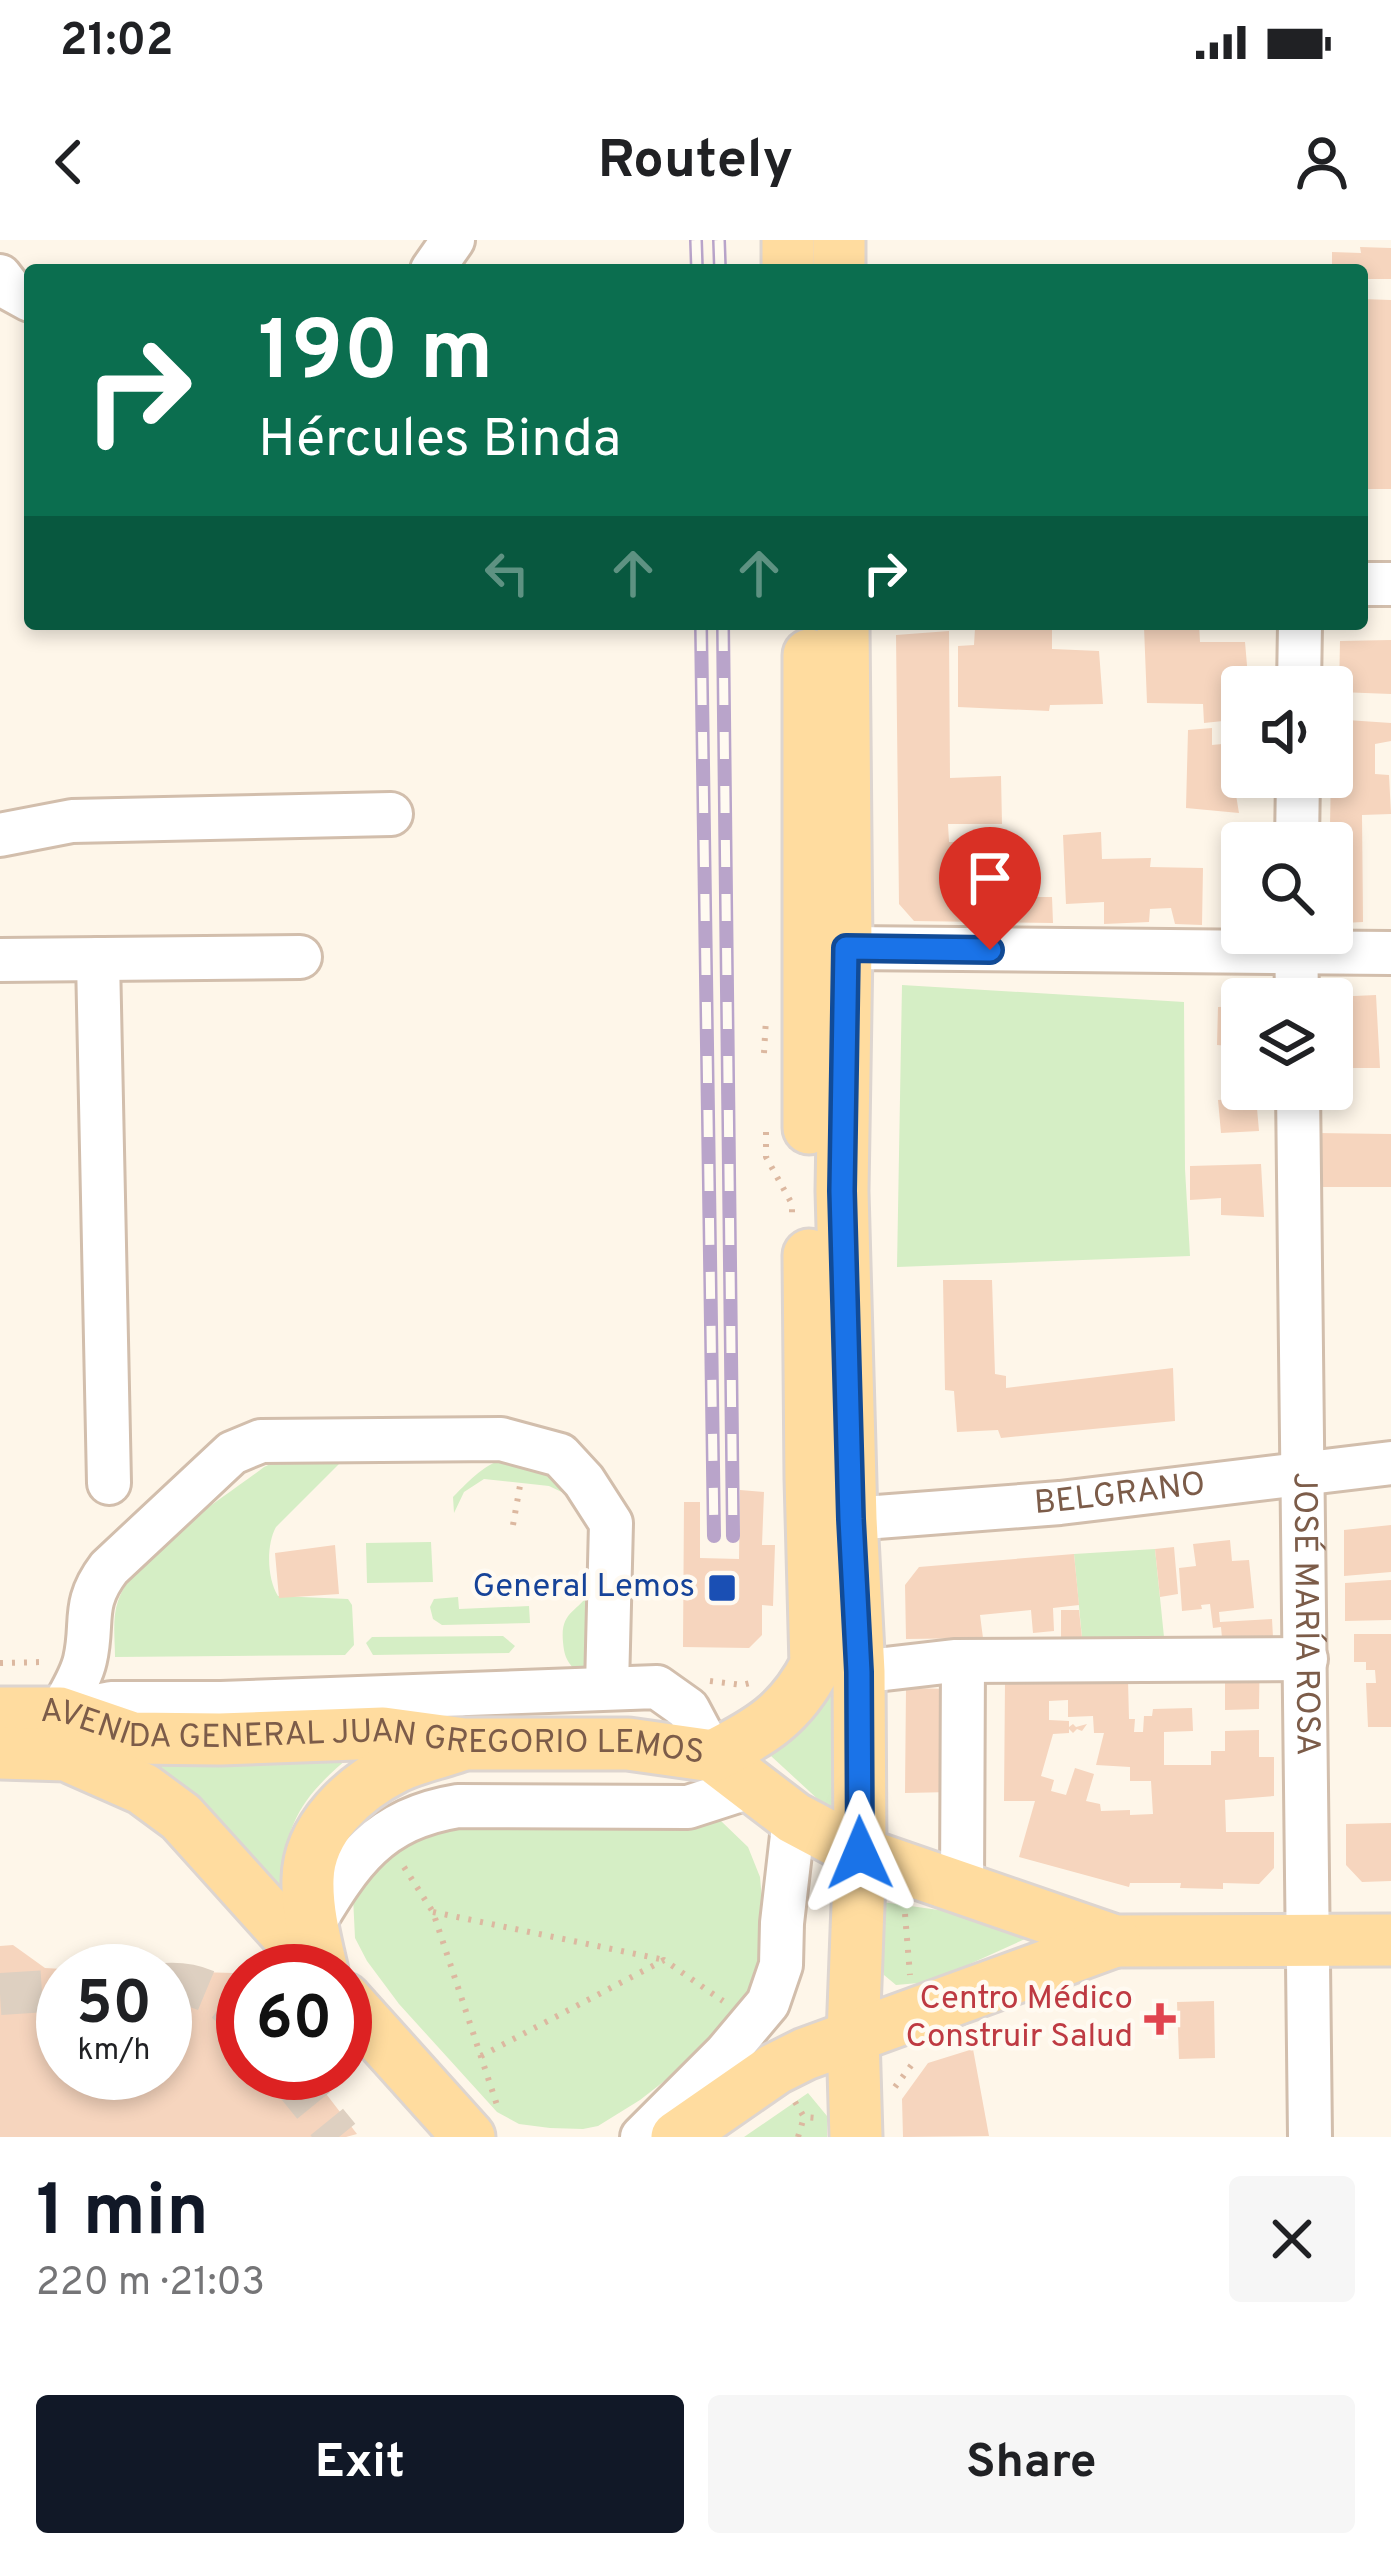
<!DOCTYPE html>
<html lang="en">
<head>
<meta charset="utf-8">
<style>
	:root { --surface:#fff; --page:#f6f6f6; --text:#202124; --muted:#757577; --accent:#111827 }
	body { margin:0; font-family:Overpass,sans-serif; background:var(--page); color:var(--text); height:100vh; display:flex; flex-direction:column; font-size:45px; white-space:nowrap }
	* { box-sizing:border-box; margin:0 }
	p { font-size:39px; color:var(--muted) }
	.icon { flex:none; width:66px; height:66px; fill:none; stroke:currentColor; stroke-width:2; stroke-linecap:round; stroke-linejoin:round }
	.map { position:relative; height:1897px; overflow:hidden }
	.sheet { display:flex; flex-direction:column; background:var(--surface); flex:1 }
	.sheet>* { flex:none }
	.top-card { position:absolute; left:24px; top:24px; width:1344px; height:366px; border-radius:12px; box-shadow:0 6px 18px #0003; background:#0b6e4f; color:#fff; overflow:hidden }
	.controls { position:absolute; left:1221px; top:426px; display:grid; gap:24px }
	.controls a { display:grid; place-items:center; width:132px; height:132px; border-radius:12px; background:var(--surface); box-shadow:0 6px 18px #0003; font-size:60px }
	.speed { position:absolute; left:36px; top:1704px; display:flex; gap:24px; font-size:60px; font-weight:700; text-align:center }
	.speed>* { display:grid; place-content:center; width:156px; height:156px; border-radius:50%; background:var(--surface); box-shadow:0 6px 18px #0003; line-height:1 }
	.speed small { font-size:30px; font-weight:400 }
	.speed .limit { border:18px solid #d22; background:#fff; color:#111 }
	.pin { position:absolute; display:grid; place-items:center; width:102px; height:102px; color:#fff; margin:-123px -51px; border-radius:50% 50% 50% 0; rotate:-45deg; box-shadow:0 0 12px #0007 }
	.pin .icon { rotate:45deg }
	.me { position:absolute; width:132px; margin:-66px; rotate:359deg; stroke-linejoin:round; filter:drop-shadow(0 0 9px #0008) }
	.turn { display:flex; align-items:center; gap:42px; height:252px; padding:0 36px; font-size:54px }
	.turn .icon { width:156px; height:156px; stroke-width:2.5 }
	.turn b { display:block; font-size:84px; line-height:102px }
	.lanes { display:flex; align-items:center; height:114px; padding:0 36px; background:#0003; justify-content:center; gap:60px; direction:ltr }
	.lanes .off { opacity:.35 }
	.round { display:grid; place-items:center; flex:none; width:126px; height:126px; border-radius:12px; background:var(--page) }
	.headline { display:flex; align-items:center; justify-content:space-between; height:204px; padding:0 36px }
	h1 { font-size:72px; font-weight:700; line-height:90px; color:var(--accent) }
	.button { display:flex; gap:24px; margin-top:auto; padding:24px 36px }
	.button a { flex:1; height:138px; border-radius:12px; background:var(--accent); color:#fff; font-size:48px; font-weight:700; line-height:138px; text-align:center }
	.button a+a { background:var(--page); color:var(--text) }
	.status { display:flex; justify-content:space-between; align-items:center; height:84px; padding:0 60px; background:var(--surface); direction:ltr }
	.status svg { height:33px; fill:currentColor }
	header { display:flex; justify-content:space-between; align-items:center; height:156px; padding:0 36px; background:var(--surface); font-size:54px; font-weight:700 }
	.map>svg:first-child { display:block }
	.green { fill:#d5eec5 }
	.building { fill:#f6d5be; fill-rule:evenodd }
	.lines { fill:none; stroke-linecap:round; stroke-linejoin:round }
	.minor-tunnel { stroke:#ded0c1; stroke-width:42; stroke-dasharray:42 21; stroke-linecap:butt }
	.minor-casing { stroke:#d2beac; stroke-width:48 }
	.major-casing { stroke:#ddd5d0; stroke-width:57 }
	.path { stroke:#dcb8a0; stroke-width:6; stroke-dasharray:3 9; stroke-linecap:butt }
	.minor { stroke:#fff; stroke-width:42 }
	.major { stroke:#ffdc9f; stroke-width:51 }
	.rail-casing { stroke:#b9a4ca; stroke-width:14 }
	.rail { stroke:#fffaf1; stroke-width:9; stroke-dasharray:27; stroke-linecap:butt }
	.route-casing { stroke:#114b97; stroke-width:30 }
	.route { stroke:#1a73e8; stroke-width:21 }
	.transit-dot { fill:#1a4fb4; stroke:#fffaf1; stroke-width:4.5 }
	.health-dot { fill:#e0444e; stroke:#fffaf1; stroke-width:4.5 }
	.labels { text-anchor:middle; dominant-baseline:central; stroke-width:9; stroke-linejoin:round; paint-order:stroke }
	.street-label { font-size:33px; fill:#7c5c49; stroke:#fffaf1 }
	.transit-label { font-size:33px; fill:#164399; stroke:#fffaf1; text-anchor:end }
	.health-label { font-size:33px; fill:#be3a42; stroke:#fffaf1; text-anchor:end }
</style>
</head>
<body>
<div class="status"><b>21:02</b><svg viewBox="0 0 49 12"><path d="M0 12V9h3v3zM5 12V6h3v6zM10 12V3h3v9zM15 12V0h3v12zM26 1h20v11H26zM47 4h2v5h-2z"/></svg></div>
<header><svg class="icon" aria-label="back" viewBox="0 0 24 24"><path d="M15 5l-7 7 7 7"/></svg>Routely<svg class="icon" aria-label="person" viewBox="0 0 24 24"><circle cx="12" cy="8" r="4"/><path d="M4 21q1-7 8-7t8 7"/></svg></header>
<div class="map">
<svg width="1391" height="1897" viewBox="0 0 1391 1897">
	<rect width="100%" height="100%" fill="#fef6e9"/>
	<path class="green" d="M 902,745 L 1184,762 L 1185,929 L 1190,1016 L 897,1027 Z
		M 515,1216 C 560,1219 589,1240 594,1287 L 595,1434 L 574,1429 C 566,1420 564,1414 563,1402 C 560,1371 577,1373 591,1351 L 591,1284 L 576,1261 L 566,1254 L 549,1246 L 484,1239 L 464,1252 L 454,1273 L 453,1257 C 472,1238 487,1221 515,1216 Z
		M 344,1219 L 276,1287 C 266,1305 267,1339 278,1356 L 348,1359 L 352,1365 L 354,1405 L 345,1415 L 115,1417 C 115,1399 112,1378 118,1361 C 136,1311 221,1260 264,1227 L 279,1220 Z
		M 431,1302 L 433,1342 L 367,1343 L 366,1303 Z
		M 1155,1309 L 1164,1397 L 1082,1398 L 1074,1314 Z
		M 458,1357 L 459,1369 L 529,1366 L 530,1383 L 442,1385 L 433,1379 L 430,1367 L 434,1359 Z
		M 503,1396 L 515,1406 L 509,1413 L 373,1415 L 366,1403 L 372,1397 Z
		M 836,1443 L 841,1574 L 822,1563 L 771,1516 C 796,1493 822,1476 836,1443 Z
		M 0,1489 L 352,1515 C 301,1557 286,1582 280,1647 Z
		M 695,1574 L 721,1581 L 748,1607 L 760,1637 L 766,1705 L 752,1756 L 694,1818 L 640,1860 L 598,1886 L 583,1889 L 550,1888 L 519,1884 L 497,1872 L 399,1764 L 367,1721 L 355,1698 L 353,1657 L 358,1633 L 414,1586 Z
		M 882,1662 L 946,1671 L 1025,1699 L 930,1742 L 896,1745 L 884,1735 Z
		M 808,1853 L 827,1876 L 827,1897 L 744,1897 Z"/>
	<path class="building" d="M 1360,7 L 1391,8 L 1391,39 L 1362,39 L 1362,30 L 1332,30 L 1332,12 L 1361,13 Z
		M 1362,59 L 1391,60 L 1391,249 L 1362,249 Z
		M 1199,384 L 1200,402 L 1245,402 L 1248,437 L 1236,438 L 1238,458 L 1222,456 L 1223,481 L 1204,483 L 1203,464 L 1147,463 L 1144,387 Z
		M 1001,386 L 1052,390 L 1052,409 L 1099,411 L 1103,464 L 1050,465 L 1049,471 L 958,467 L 958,406 L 974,405 L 975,388 Z
		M 949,391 L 950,538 L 1001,536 L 1002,584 L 948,584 L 949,602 L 998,602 L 999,657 L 1052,657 L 1053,683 L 914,681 L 899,664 L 896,395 Z
		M 1391,400 L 1391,454 L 1339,452 L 1340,401 Z
		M 1332,479 L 1391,483 L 1391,501 L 1375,504 L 1375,534 L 1389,535 L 1391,574 L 1362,575 L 1363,682 L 1343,683 L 1342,662 L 1332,662 L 1332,603 L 1315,603 L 1314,587 L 1330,586 Z
		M 1212,488 L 1212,505 L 1242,502 L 1245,554 L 1236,555 L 1239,573 L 1186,568 L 1188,490 Z
		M 1101,592 L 1102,619 L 1151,618 L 1150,627 L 1203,628 L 1202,685 L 1175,684 L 1171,668 L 1150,669 L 1149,682 L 1104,684 L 1104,662 L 1066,664 L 1063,595 Z
		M 1376,755 L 1380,828 L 1332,828 L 1332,757 Z
		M 1242,766 L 1242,807 L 1217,805 L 1218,767 Z
		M 1256,857 L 1259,891 L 1221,893 L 1218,860 Z
		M 1317,893 L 1391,894 L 1391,947 L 1315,947 Z
		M 1261,924 L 1264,977 L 1221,975 L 1221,958 L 1190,960 L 1190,926 Z
		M 943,1040 L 992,1040 L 995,1134 L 1006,1136 L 1006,1148 L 1173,1128 L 1175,1181 L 1001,1198 L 998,1190 L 957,1192 L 954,1151 L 945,1150 Z
		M 740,1250 L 764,1252 L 762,1305 L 775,1305 L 773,1366 L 762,1365 L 762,1395 L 749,1408 L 683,1407 L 684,1262 L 700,1262 L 700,1318 L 739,1319 Z
		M 1391,1285 L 1391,1332 L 1344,1336 L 1344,1290 Z
		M 1230,1300 L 1232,1321 L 1249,1320 L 1254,1368 L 1219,1372 L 1220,1382 L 1272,1379 L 1273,1397 L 1271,1398 L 1222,1398 L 1221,1387 L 1213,1388 L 1210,1364 L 1201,1365 L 1202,1369 L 1182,1371 L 1179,1328 L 1196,1326 L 1193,1304 Z
		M 335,1305 L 339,1354 L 279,1358 L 275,1313 Z
		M 1174,1307 L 1178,1354 L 1160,1357 L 1155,1309 Z
		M 1074,1314 L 1079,1365 L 1053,1368 L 1054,1391 L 1033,1393 L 1031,1370 L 980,1375 L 983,1398 L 906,1399 L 905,1345 L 919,1327 Z
		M 1391,1340 L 1391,1380 L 1345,1381 L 1345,1343 Z
		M 1061,1370 L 1079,1370 L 1082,1398 L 1061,1398 Z
		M 1354,1394 L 1391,1394 L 1391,1487 L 1368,1487 L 1366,1443 L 1376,1443 L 1375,1430 L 1366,1430 L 1366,1422 L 1354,1422 Z
		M 1260,1400 L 1259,1469 L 1225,1470 L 1225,1401 Z
		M 1128,1440 L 1129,1479 L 1135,1479 L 1134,1492 L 1143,1492 L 1144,1476 L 1152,1476 L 1153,1469 L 1192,1468 L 1193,1491 L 1164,1492 L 1164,1525 L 1211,1525 L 1211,1511 L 1225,1511 L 1225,1491 L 1259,1490 L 1259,1517 L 1274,1517 L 1274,1556 L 1225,1560 L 1226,1592 L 1274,1592 L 1274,1628 L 1259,1644 L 1223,1643 L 1223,1649 L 1180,1648 L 1181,1643 L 1130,1643 L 1129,1647 L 1019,1617 L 1035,1561 L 1004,1561 L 1005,1441 ZM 1068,1460 L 1068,1477 L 1093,1476 L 1094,1493 L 1104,1493 L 1096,1525 L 1130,1527 L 1130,1541 L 1151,1541 L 1153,1574 L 1130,1575 L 1130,1570 L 1101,1571 L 1100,1564 L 1086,1561 L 1094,1534 L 1075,1528 L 1066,1555 L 1051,1551 L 1054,1540 L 1041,1536 L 1053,1494 L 1069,1493 L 1069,1489 L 1073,1493 L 1077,1489 L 1082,1491 L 1087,1484 L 1076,1487 L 1073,1484 L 1069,1487 L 1069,1481 L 1049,1480 L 1049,1461 Z
		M 906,1448 L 952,1449 L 951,1552 L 905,1553 Z
		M 1391,1583 L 1391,1641 L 1362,1642 L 1346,1625 L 1346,1584 Z
		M 13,1705 L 45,1728 L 63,1729 L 63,1833 L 165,1833 L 165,1731 L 233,1733 L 243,1746 L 243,1833 L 310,1833 L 357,1894 L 346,1897 L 0,1897 L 0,1706 Z
		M 1214,1761 L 1215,1818 L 1179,1819 L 1177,1762 Z
		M 973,1809 L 989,1896 L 903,1897 L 902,1859 L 928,1823 Z"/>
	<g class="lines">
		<path class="minor-tunnel" d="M 165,1744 C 196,1742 223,1754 243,1779
			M 0,1754 L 63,1750
			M 287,1833 L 339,1897"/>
		<defs>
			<g id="minor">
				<path d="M 432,30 L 453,0"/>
				<path d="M 0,36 L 10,49 L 30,60"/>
				<path d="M 1362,344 L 1391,344"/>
				<path d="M 1299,447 L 1300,384"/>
				<path d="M 0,595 L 72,581 L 391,574"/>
				<path d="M 1297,603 L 1298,537"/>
				<path d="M 1296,693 L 1297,759"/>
				<path d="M 816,705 L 846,708 L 1391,713"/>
				<path d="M 98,719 L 109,1243"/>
				<path d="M 0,720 L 300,717"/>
				<path id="s1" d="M 1298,849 L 1310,1897"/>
				<path id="s2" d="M 851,1279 L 1060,1263 L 1391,1223"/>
				<path d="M 859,1432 L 954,1421 L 1306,1419"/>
				<path d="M 60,1473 C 68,1457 81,1438 85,1420 C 94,1381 81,1365 109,1328 L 232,1213 L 261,1201 L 501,1199 L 560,1215 L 584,1241 L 611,1283 L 607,1447"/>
				<path d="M 60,1473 L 111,1463 L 221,1463 L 657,1447 L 688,1469 L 713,1516"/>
				<path d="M 962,1649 L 963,1421"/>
				<path d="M 312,1686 C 351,1621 378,1579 458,1566 L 688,1567 L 750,1547"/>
				<path d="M 642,1897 L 726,1813 L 768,1763 L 781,1725 L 782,1683 L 794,1578"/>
			</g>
			<g id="major">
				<path d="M 839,0 L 839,30"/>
				<path d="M 788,30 L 788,0"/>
				<path d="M 843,384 L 846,708 L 842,951 L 851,1279 L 859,1432 L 860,1613 L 853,1796 L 856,1897"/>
				<path d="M 809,415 L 809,888"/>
				<path id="s3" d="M 0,1473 L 60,1473 L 133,1498 L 220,1499 L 383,1493 L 464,1504 L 628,1504 L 713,1516 L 794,1578 L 860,1613 L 1115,1701 L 1391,1700"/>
				<path d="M 0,1513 L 66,1515 L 143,1549 L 181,1577 L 320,1731"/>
				<path d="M 713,1516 C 761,1492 791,1474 816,1425 L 811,1238 L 809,1015"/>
				<path d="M 322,1731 C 315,1701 307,1670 308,1639 C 309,1588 354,1548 396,1527 C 415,1518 438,1513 458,1506"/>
				<path d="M 345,1759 L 469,1897"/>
				<path d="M 677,1897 L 775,1829 L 805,1814 L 1115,1701"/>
			</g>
		</defs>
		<use href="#minor" class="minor-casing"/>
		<use href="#major" class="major-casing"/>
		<path class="path" d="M 764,813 L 766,779
			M 766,892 L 766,917 L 792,964 L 792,980
			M 513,1285 L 521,1240
			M 0,1423 L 44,1422
			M 710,1441 L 742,1445 L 750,1443
			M 404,1627 L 433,1672 L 497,1865
			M 433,1672 L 660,1719
			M 905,1674 L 910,1735
			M 481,1816 L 664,1720 L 723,1761
			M 895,1847 L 916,1819
			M 795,1862 L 804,1877 L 815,1878
			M 798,1897 L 804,1877"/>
		<use href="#minor" class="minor"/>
		<use href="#major" class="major"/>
		<defs>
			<path id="rail" d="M 696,0 L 697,30
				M 719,0 L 720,30
				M 701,384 L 714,1296
				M 723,384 L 733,1296"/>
		</defs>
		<use href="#rail" class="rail-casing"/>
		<use href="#rail" class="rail"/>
	</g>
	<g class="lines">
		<defs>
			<path id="route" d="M 860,1613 L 859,1432 L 851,1279 L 842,951 L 846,708 L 990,710"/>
		</defs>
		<use href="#route" class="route-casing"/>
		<use href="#route" class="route"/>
	</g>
	<rect class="transit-dot" x="707" y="1333" width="30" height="30" rx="6"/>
	<path class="health-dot" d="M1154 1761h12v12h12v12h-12v12h-12v-12h-12v-12h12z"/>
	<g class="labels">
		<g class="street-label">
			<text stroke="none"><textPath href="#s2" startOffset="270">BELGRANO</textPath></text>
			<text stroke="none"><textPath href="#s1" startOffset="525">JOSÉ MARÍA ROSA</textPath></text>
			<text stroke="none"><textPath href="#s3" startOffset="375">AVENIDA GENERAL JUAN GREGORIO LEMOS</textPath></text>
		</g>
		<g class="transit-label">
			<text x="695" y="1348">General Lemos</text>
		</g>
		<g class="health-label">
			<text x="1133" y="1760">Centro Médico<tspan x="1133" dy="38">Construir Salud</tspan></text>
		</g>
	</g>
</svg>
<div class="controls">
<a><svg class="icon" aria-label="sound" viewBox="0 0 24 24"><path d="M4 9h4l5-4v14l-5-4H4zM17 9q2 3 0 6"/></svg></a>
<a><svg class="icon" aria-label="search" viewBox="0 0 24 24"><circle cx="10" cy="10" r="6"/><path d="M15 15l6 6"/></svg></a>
<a><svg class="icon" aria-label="layers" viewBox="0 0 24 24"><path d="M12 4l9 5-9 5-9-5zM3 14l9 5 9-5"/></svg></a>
</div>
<div class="speed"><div>50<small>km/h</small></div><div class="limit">60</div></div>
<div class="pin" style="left:990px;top:710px;background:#d93025"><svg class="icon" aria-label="arrive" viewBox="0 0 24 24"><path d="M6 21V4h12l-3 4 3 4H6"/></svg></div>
<svg class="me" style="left:860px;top:1613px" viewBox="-20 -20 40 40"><path d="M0-17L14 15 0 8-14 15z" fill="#1a73e8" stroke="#fff" stroke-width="4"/></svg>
<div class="top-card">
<div class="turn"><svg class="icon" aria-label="right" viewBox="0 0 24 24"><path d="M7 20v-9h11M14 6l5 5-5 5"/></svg><div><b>190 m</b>Hércules Binda</div></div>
<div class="lanes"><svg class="icon off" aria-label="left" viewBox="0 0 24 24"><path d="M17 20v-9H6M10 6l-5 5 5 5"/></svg><svg class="icon off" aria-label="ahead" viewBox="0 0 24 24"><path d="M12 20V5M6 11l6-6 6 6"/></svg><svg class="icon off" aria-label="ahead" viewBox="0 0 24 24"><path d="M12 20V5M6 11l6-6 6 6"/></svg><svg class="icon" aria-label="right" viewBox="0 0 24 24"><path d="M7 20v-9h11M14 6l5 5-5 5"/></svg></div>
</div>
</div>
<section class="sheet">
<div class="headline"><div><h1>1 min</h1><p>220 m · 21:03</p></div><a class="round"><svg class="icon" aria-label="close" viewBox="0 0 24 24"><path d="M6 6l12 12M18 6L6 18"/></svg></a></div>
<div class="button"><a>Exit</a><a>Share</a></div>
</section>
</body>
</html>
